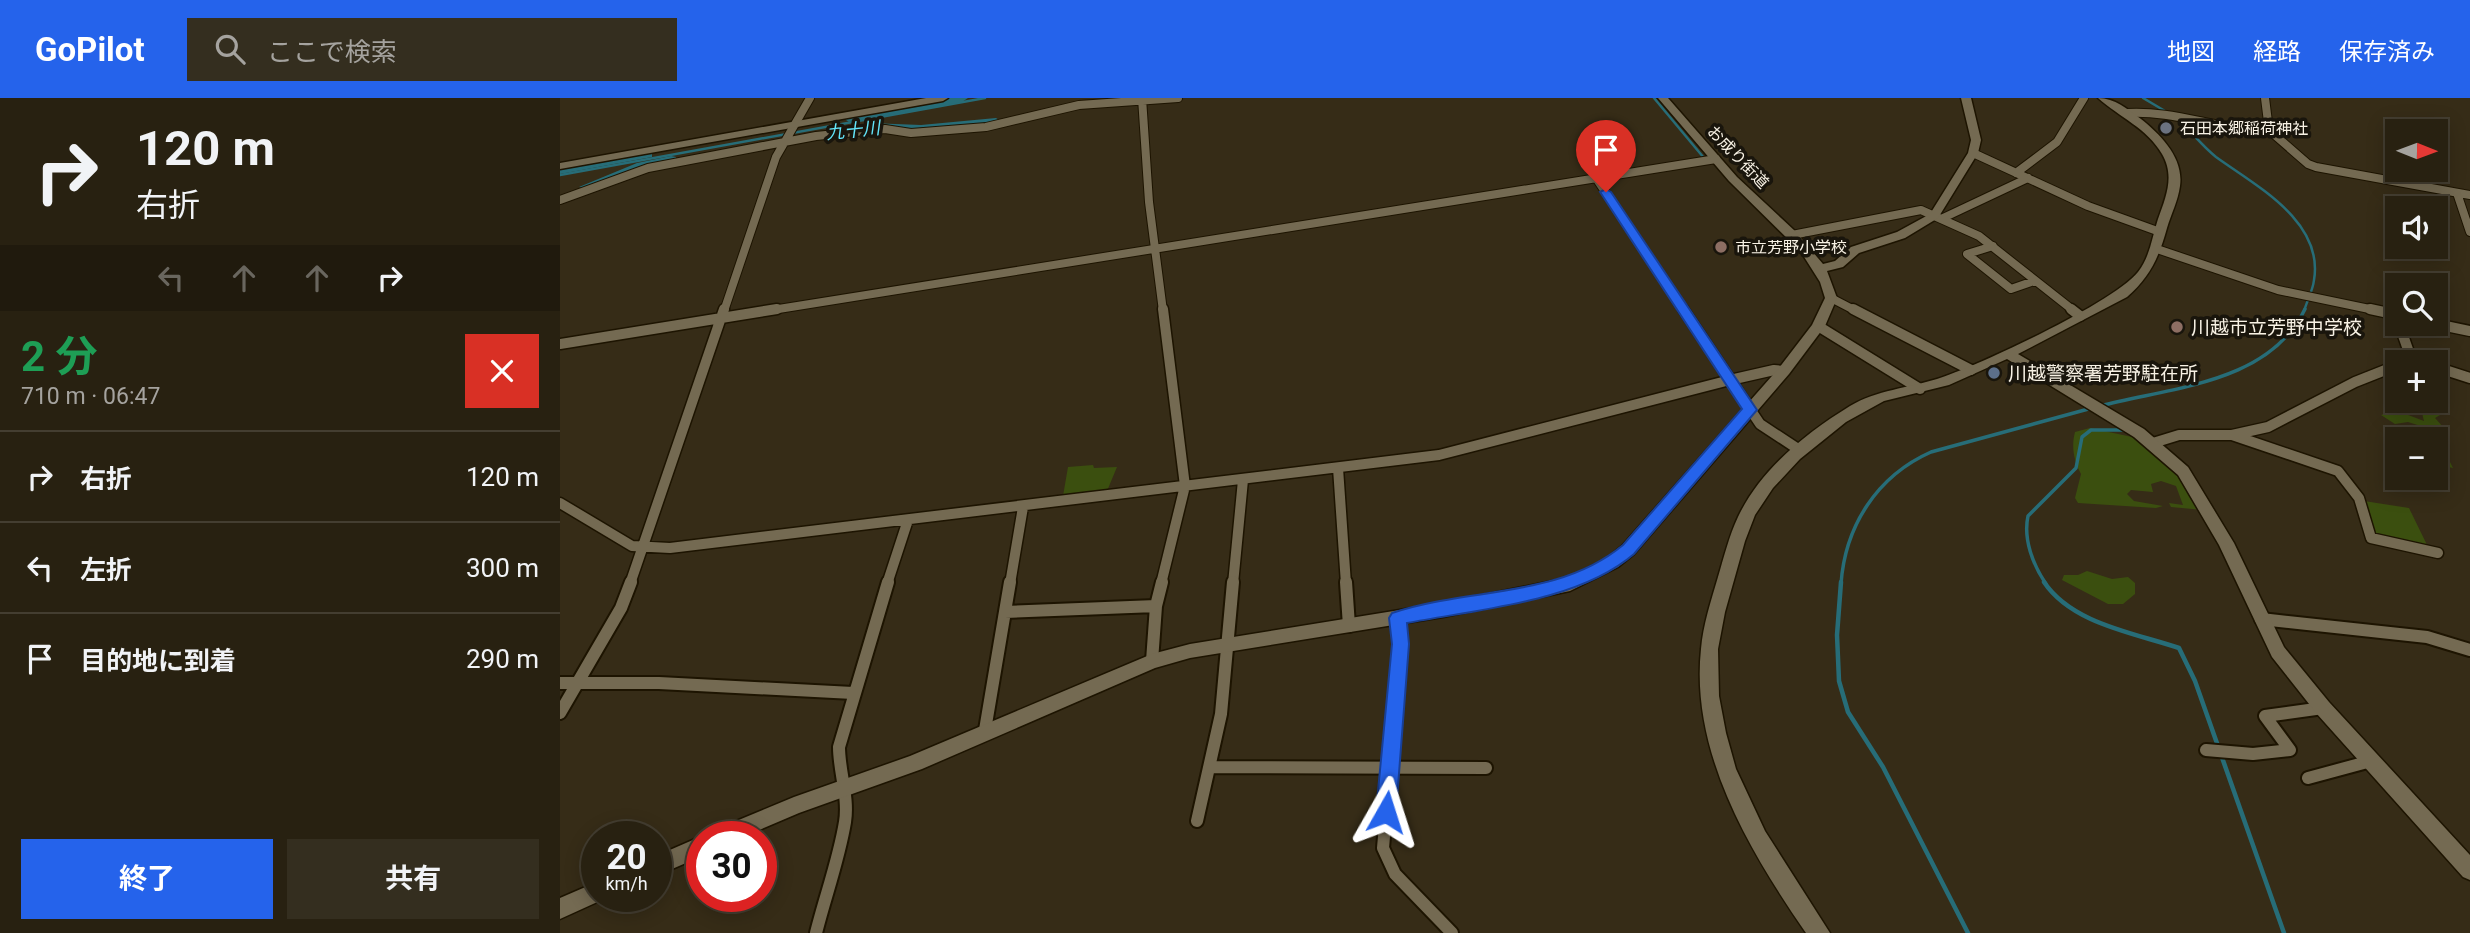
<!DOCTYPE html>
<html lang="ja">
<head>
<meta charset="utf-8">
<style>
	:root { --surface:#282111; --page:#342e1f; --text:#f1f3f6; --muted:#a5a39f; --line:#443e31; --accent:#2563eb }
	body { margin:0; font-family:Roboto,"Noto Sans JP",sans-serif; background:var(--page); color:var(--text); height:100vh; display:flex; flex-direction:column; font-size:26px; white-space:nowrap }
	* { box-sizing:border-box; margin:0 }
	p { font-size:23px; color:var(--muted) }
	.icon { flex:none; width:38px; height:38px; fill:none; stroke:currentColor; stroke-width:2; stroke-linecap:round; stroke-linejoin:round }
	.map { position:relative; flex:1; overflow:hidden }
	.panel { display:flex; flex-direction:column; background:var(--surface); width:560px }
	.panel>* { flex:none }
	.hud { background:#282111; color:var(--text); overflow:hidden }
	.needle { width:46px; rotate:91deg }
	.buttons { position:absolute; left:1825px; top:21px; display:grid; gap:14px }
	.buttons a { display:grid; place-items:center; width:63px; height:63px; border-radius:0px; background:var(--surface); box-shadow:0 4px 18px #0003,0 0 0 2px var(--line); font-size:35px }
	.speed { position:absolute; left:21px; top:723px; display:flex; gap:14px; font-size:35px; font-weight:700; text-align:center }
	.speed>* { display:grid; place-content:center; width:91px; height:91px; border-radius:50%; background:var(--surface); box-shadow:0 4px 18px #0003,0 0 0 2px var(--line); line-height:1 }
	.speed small { font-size:18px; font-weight:400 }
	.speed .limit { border:10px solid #d22; background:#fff; color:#111 }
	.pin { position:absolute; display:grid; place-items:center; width:60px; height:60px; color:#fff; margin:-72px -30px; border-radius:50% 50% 50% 0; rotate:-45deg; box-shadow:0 0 7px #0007 }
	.pin .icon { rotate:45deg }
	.me { position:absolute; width:77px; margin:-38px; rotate:6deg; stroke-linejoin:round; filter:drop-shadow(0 0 5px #0008) }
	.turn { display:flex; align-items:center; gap:24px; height:147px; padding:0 21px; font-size:32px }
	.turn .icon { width:91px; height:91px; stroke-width:2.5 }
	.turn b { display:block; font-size:49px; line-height:60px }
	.lanes { display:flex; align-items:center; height:66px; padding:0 21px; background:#0003; justify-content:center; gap:35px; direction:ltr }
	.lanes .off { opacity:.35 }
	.round { display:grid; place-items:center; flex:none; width:74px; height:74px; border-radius:0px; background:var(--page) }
	.overview { display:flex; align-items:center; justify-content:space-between; height:119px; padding:0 21px }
	h1 { font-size:42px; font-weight:700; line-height:52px; color:#1e9e55 }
	.button { display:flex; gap:14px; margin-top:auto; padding:14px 21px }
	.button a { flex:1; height:80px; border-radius:0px; background:var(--accent); color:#fff; font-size:28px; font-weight:700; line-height:80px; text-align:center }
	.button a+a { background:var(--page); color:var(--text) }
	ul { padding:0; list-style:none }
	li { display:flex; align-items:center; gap:21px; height:91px; padding:0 21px; border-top:2px solid var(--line) }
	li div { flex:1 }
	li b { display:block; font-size:26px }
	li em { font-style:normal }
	header { display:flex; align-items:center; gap:42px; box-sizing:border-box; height:98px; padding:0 35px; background:var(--accent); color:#fff }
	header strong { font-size:33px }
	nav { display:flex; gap:38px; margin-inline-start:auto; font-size:24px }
	.search { width:490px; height:63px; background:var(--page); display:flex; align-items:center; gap:18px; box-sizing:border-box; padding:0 24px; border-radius:0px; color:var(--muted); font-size:26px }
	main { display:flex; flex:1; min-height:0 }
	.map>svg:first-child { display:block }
	.green { fill:#3b4f0f }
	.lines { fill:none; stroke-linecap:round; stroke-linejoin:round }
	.stream-far2 { stroke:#276d78; stroke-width:2.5 }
	.stream-far1 { stroke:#276d78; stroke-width:3.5 }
	.stream { stroke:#276d78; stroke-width:4.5 }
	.river { fill:#276d78; fill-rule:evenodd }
	.street-far2-casing { stroke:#1d1401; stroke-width:10 }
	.street-far1-casing { stroke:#1d1401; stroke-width:13 }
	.street-casing { stroke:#1d1401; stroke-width:16 }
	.secondary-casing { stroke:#1d1401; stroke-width:3 }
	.street-far2 { stroke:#746a52; stroke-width:8 }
	.street-far1 { stroke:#746a52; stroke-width:10 }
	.street { stroke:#746a52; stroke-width:12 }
	.secondary { fill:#746a52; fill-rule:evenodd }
	.route { fill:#2563eb; stroke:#184099; stroke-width:2 }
	.worship-dot { fill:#6b7280; stroke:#19150c; stroke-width:2.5 }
	.education-dot { fill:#8d6e63; stroke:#19150c; stroke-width:2.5 }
	.service-dot { fill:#5c6f8a; stroke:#19150c; stroke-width:2.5 }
	.labels { text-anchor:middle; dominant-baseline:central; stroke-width:7; stroke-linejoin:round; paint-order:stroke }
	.far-poi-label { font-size:16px; fill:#f8f2e5; stroke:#19150c; text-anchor:start }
	.far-street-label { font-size:16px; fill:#f8f2e5; stroke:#19150c }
	.far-water-label { font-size:18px; font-style:italic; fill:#63e6fb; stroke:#19150c }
	.poi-label { font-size:19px; fill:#f8f2e5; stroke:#19150c; text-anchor:start }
</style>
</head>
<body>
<header>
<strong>GoPilot</strong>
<div class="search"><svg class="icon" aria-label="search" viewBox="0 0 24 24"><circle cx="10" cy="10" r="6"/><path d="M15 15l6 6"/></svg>ここで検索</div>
<nav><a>地図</a><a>経路</a><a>保存済み</a></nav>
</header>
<main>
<section class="panel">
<div class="hud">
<div class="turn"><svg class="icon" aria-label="right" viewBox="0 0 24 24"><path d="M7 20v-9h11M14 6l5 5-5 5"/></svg><div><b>120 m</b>右折</div></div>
<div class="lanes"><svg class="icon off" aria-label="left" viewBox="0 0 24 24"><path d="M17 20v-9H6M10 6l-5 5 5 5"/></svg><svg class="icon off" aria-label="ahead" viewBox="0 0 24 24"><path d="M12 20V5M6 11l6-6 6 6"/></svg><svg class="icon off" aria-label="ahead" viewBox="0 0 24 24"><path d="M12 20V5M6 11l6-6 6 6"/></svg><svg class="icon" aria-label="right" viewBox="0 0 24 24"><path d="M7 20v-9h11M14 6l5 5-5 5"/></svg></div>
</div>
<div class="overview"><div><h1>2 分</h1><p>710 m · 06:47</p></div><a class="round" style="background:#d93025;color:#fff"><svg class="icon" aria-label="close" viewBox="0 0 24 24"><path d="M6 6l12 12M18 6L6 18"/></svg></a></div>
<ul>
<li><svg class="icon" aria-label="right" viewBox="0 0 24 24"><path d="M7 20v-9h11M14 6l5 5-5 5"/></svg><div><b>右折</b></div><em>120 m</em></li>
<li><svg class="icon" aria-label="left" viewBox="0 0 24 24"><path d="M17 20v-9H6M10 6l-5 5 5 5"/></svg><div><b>左折</b></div><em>300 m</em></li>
<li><svg class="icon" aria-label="arrive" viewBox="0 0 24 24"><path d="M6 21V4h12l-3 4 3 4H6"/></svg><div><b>目的地に到着</b></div><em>290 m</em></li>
</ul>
<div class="button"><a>終了</a><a>共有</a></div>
</section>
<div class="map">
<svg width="1910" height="835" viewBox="0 0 1910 835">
	<rect width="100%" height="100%" fill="#362c17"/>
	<path class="green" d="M 1860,303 L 1878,305 L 1873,307 L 1871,313 L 1880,317 L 1875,320 L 1885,331 L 1886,356 L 1893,370 L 1876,366 L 1876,341 L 1872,341 L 1867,330 L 1848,324 L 1835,326 L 1821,317 L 1835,312 L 1864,323 L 1862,315 L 1868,313 Z
		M 1530,330 L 1577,340 L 1619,378 L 1643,412 L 1611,409 L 1609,405 L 1623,407 L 1616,388 L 1601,383 L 1591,386 L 1593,394 L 1571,392 L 1567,396 L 1574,403 L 1603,408 L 1596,410 L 1518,405 L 1515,400 L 1521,376 C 1514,363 1511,349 1515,334 Z
		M 533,367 L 534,370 L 557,369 L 547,393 L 503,398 L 508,369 Z
		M 1804,403 L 1849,410 L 1869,451 L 1814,439 Z
		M 1527,473 L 1552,481 L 1568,479 L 1575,485 L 1575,496 L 1563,506 L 1548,506 L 1502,482 L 1504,477 L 1518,477 Z"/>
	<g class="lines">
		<path class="stream-far2" d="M 1094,0 L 1144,60
			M 1583,0 L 1605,13
			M 1618,21 C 1631,33 1641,47 1656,59 C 1696,88 1764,123 1754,182 C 1753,192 1747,203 1744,213
			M 0,77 L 425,0"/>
		<path class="stream-far1" d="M 1540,308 C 1611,289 1709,286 1745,211
			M 1281,486 C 1285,428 1317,378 1371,354 L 1532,310
			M 1486,486 C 1473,467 1463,441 1468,418 L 1516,370 L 1522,339 L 1531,332 L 1562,332"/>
		<path class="stream" d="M 1281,484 L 1277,537 L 1279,583 L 1288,614 L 1323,669 L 1408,835
			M 1484,484 C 1512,526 1575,535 1619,550 L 1635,583 L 1724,835"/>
		<path class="river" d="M 381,0 L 408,0 L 402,4 L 289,24 L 283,20 L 289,16 Z
			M 436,20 L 442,24 L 441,27 L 361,35 L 309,33 L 303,29 L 309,25 L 361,27 Z
			M 87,52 L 92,53 L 92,59 L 0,76 L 0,68 Z
			M 111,58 L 116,59 L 116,65 L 86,71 L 31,92 L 19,89 L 77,65 Z"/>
		<defs>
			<path id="street-far2" d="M 582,0 L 589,104 L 603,213
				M 1705,0 L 1709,32 L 1748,66 L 1756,69 L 1910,97
				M 1567,15 C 1616,12 1661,33 1709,32
				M 1413,55 L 1528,108 L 1600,134
				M 1456,75 L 1497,44 L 1524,0
				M 1036,80 L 1125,213
				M 1897,95 L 1910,134
				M 0,102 L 88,70 L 256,38 L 325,31 L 351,35 L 426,29 L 519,7 L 618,0
				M 1383,120 L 1468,80
				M 1232,137 L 1361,112 L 1419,138 L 1514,213
				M 1433,148 L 1407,156 L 1451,191 L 1474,183
				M 1597,151 L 1718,192 L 1819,213
				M 1271,200 L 1296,213
				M 164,213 L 216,59 L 250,0
				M 206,213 L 1156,61"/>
			<path id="street-far1" d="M 1123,211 L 1200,326 L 1241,353
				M 1293,211 L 1411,272
				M 1511,211 L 1520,218
				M 1810,211 L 1838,217
				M 1839,226 L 1851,260
				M 1876,226 L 1910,233
				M 1258,228 L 1360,291
				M 0,246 L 217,211
				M 1876,269 L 1910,280
				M 1672,337 L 1778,373 L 1799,400 L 1811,440 L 1878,455
				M 1593,345 L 1619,337 L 1672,337 L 1708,329 L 1795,284 L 1838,267
				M 778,370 L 786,486
				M 0,405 L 72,448 L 110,450 L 879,357 L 1170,282 L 1214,272 L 1224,273
				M 70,486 L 164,211
				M 327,486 L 348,422
				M 450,486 L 463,409
				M 601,486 L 625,388 L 603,211
				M 673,486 L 683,382"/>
			<path id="street" d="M 786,484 L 789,528
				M 445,514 L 596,508
				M 838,520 L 841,546 L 823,750 L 835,776 L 892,835
				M 1701,521 L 1867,539 L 1910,552
				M 592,563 L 596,508 L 602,484
				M 0,585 L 99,585 L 293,595
				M 0,615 L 61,510 L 71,484
				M 425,632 L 450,484
				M 1646,652 L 1693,656 L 1730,652 L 1705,618 L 1763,610
				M 651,669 L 926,670
				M 1748,680 L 1811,663
				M 637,723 L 661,616 L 673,484
				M 256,835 C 265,799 279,761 285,724 C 289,699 279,674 279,649 L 328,484"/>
			<path id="secondary" d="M 366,0 L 388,0 L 383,3 L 0,71 L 0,65 Z
				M 1098,0 L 1108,0 L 1177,79 L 1235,133 L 1263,166 L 1275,163 L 1291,149 L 1337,134 L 1370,116 L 1408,55 L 1411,42 L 1401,0 L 1411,0 L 1421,42 L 1418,55 L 1378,120 L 1345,140 L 1299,155 L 1283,169 L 1267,173 L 1277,200 L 1265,228 L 1229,276 L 1074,456 L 1058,469 L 1010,493 L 883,519 L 630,560 L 595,570 L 362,671 L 239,715 L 185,738 L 154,738 L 157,731 L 234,699 L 350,658 L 592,556 L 630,546 L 883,505 L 1007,480 L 1046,461 L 1062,448 L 1219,270 L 1252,227 L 1265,200 L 1260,184 L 1241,154 L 1169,83 Z
				M 1538,0 C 1555,0 1567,11 1581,21 C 1601,37 1624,60 1620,88 C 1618,103 1611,116 1607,130 C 1599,159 1590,179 1567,199 L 1458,256 L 1584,331 L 1628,369 L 1674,445 L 1724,549 L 1769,604 L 1910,757 L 1910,782 L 1903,779 L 1757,616 L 1712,559 L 1659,447 L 1618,377 L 1574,339 L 1447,261 L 1389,287 L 1324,303 L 1286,324 L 1240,361 L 1213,390 L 1195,417 L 1185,443 L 1165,514 L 1158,551 L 1159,598 L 1166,635 L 1176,671 L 1205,733 L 1270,835 L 1246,835 C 1190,754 1130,654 1141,551 C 1143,527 1151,503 1158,479 C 1164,459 1169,438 1178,419 C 1200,372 1246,335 1290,308 C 1317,292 1348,290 1377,281 C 1418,268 1553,205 1578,174 C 1590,159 1592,139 1598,121 C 1606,99 1615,78 1602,56 C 1587,30 1559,19 1538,0 Z
				M 142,738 L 142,758 L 96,778 L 96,758 Z
				M 37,784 L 37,798 L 46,798 L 44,801 L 0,821 L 0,800 Z"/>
		</defs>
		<use href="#street-far2" class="street-far2-casing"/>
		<use href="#street-far1" class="street-far1-casing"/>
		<use href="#street" class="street-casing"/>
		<use href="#secondary" class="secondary-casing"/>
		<use href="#street-far2" class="street-far2"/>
		<use href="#street-far1" class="street-far1"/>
		<use href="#street" class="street"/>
		<use href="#secondary" class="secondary"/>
	</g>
	<path class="route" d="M 1046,91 L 1051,94 L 1197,312 L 1074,456 C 1018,504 919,511 847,525 L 849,546 L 836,714 L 833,720 L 826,723 L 819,720 L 816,714 L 832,546 L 829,520 L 832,515 C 908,489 998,501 1063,447 L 1182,311 L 1040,94 Z"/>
	<circle class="worship-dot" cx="1606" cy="30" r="7"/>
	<g class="education-dot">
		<circle cx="1161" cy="149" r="7"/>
		<circle cx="1617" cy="229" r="7"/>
	</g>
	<circle class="service-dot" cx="1434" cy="275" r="7"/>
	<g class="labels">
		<g class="far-poi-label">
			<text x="1620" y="30">石田本郷稲荷神社</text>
			<text x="1175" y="149">市立芳野小学校</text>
		</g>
		<g class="far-street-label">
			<text transform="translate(1178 59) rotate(46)">お成り街道</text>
		</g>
		<g class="far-water-label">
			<text transform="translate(293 32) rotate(-6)">九十川</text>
		</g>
		<g class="poi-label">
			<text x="1631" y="229">川越市立芳野中学校</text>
			<text x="1448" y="275">川越警察署芳野駐在所</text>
		</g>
	</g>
</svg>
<div class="buttons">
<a><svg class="needle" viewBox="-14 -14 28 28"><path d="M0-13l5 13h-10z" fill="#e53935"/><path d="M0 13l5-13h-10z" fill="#a5a39f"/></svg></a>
<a><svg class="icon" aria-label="sound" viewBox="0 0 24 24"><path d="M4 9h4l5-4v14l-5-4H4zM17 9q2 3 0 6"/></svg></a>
<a><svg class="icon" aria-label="search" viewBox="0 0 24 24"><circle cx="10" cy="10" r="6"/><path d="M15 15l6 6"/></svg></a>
<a>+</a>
<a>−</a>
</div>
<div class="speed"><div>20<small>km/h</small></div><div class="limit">30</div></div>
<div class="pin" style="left:1046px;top:94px;background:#d93025"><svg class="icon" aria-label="arrive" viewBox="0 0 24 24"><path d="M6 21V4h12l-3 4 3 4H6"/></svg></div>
<svg class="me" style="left:826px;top:714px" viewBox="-20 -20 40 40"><path d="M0-17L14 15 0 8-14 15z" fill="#2563eb" stroke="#fff" stroke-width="4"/></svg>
</div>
</main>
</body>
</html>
